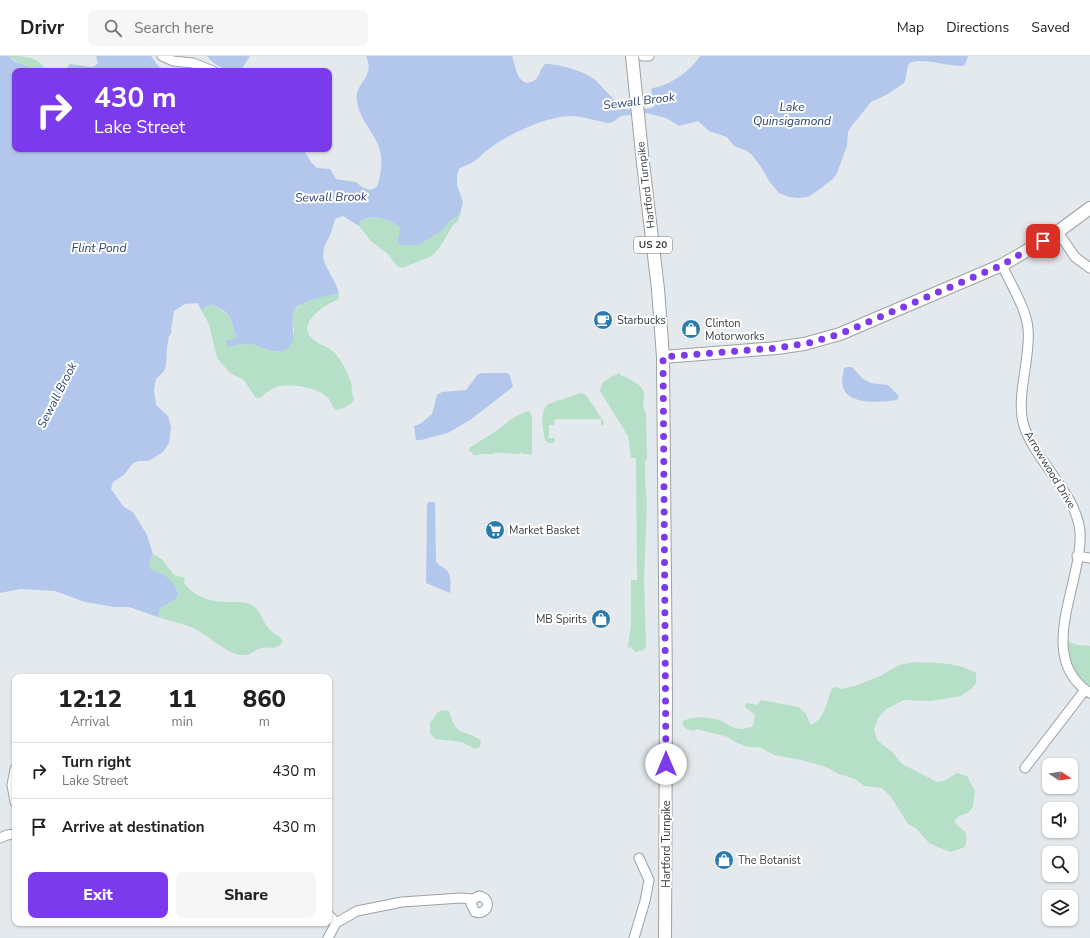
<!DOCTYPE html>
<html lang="en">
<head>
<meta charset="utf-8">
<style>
	:root { --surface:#fff; --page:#f6f6f6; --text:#222; --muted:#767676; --line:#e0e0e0; --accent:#7c3aed }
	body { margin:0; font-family:"Nunito Sans",sans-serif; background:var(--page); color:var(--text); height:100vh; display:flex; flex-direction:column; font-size:15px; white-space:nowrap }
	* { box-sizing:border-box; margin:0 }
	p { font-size:13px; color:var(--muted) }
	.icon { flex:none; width:22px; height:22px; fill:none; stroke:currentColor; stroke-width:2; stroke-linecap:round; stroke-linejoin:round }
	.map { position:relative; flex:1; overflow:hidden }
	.details { position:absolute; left:12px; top:618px; width:320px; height:252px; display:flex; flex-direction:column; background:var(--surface); border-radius:8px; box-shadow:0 1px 3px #0004 }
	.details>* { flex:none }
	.banner { position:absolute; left:12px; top:12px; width:320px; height:84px; border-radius:8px; box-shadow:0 1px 3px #0004; background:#7c3aed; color:#fff; overflow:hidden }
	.needle { width:26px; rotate:102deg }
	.tools { position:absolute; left:1042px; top:702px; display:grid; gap:8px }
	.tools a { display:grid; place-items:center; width:36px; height:36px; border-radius:8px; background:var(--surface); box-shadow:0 1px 3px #0004; font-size:20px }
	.pin { position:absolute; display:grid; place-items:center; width:34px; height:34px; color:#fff; margin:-17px; border-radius:8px; box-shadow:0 2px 6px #0006 }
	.me { position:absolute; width:44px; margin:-22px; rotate:0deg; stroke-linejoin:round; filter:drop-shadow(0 0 3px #0008) }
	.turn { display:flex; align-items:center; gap:14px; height:84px; padding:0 16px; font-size:18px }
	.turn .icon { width:52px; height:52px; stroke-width:2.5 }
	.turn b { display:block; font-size:28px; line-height:34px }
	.eta { display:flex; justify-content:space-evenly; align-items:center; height:68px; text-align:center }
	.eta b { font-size:24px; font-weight:800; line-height:28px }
	.button { display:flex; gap:8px; margin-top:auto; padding:8px 16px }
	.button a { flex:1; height:46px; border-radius:8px; background:var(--accent); color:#fff; font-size:16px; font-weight:800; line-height:46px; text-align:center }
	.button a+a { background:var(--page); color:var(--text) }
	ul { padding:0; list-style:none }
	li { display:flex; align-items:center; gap:12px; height:56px; padding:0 16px; border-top:1px solid var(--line) }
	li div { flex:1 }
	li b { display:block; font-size:15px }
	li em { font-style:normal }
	header { display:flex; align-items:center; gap:24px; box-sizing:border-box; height:56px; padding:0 20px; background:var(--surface); border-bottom:1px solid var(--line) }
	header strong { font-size:19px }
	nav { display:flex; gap:22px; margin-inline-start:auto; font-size:14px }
	.search { width:280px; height:36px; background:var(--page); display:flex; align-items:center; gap:10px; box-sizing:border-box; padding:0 14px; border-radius:8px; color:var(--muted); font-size:15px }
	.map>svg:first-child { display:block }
	.green { fill:#b6dfc8 }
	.water { fill:#b3c7ed }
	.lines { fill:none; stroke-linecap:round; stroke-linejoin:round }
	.minor-casing { stroke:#9da1a6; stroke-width:11 }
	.major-casing { stroke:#9da1a6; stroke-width:14 }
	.minor { stroke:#fff; stroke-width:9 }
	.major { stroke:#fff; stroke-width:12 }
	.route { stroke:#7c3aed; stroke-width:7; stroke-dasharray:0 12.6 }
	.labels { text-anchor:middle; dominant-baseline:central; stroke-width:4; stroke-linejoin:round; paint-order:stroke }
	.shield { fill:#fff; stroke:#767778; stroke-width:1 }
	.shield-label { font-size:10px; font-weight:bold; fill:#3b3d3e }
	.street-label { font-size:11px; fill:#3b3d3e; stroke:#fff }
	.poi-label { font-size:11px; fill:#3b3d3e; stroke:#fff; text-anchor:start }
	.water-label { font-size:12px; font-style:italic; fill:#2c4374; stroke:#fff }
</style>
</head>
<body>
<header>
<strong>Drivr</strong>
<div class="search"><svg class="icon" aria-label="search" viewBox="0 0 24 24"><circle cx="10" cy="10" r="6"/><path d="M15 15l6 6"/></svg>Search here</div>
<nav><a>Map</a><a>Directions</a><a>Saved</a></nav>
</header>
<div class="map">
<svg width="1090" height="882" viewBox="0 0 1090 882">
	<rect width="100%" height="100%" fill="#e4e9ed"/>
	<path class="green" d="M 9,0 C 24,0 39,0 46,15 C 33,15 18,8 9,0 Z
		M 460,158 L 458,165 L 453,169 L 440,191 L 432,200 L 402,212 L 397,210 L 387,197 L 372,186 L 359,170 L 360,165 C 374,157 387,163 400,171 L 400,189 L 418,189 L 442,175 L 449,166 Z
		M 339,237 L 339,242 L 337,244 C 326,248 300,265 309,279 C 314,286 323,289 330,293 C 340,301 347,314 351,326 C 352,329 351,332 352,335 C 352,339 354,341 354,344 C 350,350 342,353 336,354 C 331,350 331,344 327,341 C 317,331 289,327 276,331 C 270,333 265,338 260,342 L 255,341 L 244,324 L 230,317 L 217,302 L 209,268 L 201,254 L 211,248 L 229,259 L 236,280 L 228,291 L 248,287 L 274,296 L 281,295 C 286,289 295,282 294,274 C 294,271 292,268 292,265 C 291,244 323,241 339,237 Z
		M 620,317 L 621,320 C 627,320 630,324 636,327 C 652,338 638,346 646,357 L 647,402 L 645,406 L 645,423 L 647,446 L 644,524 L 646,590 L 644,594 L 635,596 L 631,591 L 628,592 L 631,568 L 631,524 L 637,524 L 636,402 L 631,402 L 628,380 L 600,335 C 601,324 611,321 620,317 Z
		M 581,337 L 586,339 L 604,366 L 603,370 L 601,369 L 601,363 L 555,363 L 554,369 L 549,369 L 549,382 L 555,382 L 554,387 L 549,387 L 545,384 C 543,373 539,357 548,348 Z
		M 527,355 L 530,356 L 532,360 L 532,398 L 530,400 L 530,398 L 523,398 L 522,396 L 519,398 L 497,397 L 495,396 L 494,398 L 480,398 L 479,399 L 473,399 L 472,396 L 469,395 L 469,392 L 493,377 L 513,362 Z
		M 153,498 L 162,503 L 174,519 L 185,522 L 184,527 C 197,543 212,546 232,546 C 238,546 244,546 250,548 C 261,553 262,565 269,573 C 273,578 280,579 283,585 C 279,594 270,591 262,592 C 255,593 251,599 245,599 C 227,600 209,579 193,572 C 182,567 169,565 158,561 L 160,552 L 175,544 L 149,512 L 149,507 Z
		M 1062,583 L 1077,589 L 1090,590 L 1090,637 L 1074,623 Z
		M 915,606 C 934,607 958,606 976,617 L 976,627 L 972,632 L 961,640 L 931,645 L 904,644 L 886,653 L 878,662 L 874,674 L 877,684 L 893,697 L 902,708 L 937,726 L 944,725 L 957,717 L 967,720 L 975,735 L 973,751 L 968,757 L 959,760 L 954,766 C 965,776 969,775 965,791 L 951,796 L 942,793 L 929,787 L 917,773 L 908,768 L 891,741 L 882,732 L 864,730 L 855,723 L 839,718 L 826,711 L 801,704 L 774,699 L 760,691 L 747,691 L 737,687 L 728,681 L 697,673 L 694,675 C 688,673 684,674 682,666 C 690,659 715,661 724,666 C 730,670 733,672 741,673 C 745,673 749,671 753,670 L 755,659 L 745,651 L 745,649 L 748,647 L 757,649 L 761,644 L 799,651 L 806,658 L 811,669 C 826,662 826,646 832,632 L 837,631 L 841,633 L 855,630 L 880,620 L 899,609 Z
		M 442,654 L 449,655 C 451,661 454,671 460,675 C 468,679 475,679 481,685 L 480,691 L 475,693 L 462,686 L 435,683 L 430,677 L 430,667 L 438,656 Z"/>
	<path class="water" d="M 0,0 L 9,0 L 14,5 L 37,15 L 15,15 L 15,93 L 247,93 L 251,95 C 261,90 273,95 284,95 C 290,95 297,93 303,93 L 311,106 L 317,112 L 330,113 L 336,123 L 356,126 L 362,131 L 370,134 L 377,131 C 379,125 380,120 381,113 C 385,81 361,73 357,45 C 354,26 376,22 366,0 L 512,0 C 516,10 515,21 526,27 C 542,25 537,16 545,8 C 557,7 587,16 595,24 C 602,30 620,52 627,53 C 631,54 636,53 640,53 C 645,53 651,53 655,50 L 651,34 L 653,32 C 671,29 690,15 700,0 L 968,0 L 965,9 L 962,10 C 950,11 917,0 909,8 C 906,13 907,21 904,27 L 888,38 L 871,46 L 851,71 L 848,76 L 847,90 L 837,117 L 833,123 L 817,135 L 808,141 L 798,142 L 789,141 L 779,137 L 769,125 L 761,111 L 752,99 L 747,95 L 734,90 L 727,81 L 709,75 L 698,65 L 679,70 L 666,62 L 646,57 L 621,60 L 613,66 L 609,67 C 596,65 583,60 569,60 C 542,62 506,79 485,96 C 481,99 477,104 473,106 C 469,109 463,110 459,113 L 457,119 L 457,129 L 463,146 L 460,158 L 449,166 L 442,175 L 418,189 L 400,189 L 397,184 L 399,180 L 400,171 C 387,163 374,157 360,165 L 359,170 L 343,160 L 335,163 C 333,169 332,176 329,181 C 324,190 321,198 325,208 C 330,218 336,227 339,237 C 327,240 304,244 296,252 C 285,265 304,288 282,295 C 270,298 260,289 249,288 C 242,287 235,290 228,291 L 227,289 L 227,284 L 234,283 L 236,280 C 229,258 233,259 211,248 L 201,254 L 198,247 L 185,248 L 174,255 L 171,274 L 172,276 L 169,280 L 167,291 L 166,309 L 164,315 L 156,323 L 154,333 L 156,349 L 168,360 L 171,371 L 169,387 L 163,396 L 149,405 L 138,405 L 132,408 L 124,419 L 113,426 L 111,433 L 124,451 L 133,456 L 147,479 L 153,498 L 149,507 L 149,512 C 165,520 173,521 178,539 L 175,544 L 160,552 L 158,561 L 129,551 L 114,551 L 85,546 L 55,535 L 20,533 L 0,537 Z
		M 96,0 L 151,0 L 159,11 L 163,13 L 202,15 L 64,15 L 70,8 L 91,11 L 95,10 L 98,7 Z
		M 207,0 L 250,0 L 243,11 L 238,15 C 227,15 214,10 207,0 Z
		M 847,311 L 852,311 L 863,323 L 871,327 L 888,329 L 899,340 L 897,344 C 883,346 848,350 843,331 C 841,324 843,319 844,312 Z
		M 483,317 L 508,317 L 510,320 L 513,331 L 470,364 L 448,377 L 421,384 L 416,384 L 414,370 L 420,368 L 432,358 L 437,339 L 442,336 L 466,334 L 478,318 Z
		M 429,446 L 435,446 L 436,505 C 438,509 440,509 444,512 C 452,517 451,529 450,537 L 426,527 L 427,448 Z"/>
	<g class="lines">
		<defs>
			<path id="minor" d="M 162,0 L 173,5 L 193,7 L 213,15
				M 643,0 L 649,0
				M 1058,176 L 1075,201 L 1090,212
				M 1002,209 C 1010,227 1027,254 1028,273 C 1031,303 1015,341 1024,370 C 1035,405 1077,438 1080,476 C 1083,527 1034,601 1090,637
				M 1077,500 L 1090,502
				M 1025,712 L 1085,634
				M 15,713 L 12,729 L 15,746
				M 0,782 L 7,779 L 15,778
				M 329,859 L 336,867
				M 328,882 L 336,867 L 357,855 L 402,846 L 461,842 L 473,843 L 479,840 C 493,843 488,860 475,856 L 471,848 L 473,843
				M 634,882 L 645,845 L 649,824 L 639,802"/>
			<path id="major" d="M 632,0 L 643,107 L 658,233 L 663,301 L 666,638 L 665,882
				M 663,301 L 777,292 L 804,288 L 840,278 L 1002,209 L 1052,180 L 1090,152"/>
		</defs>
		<use href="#minor" class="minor-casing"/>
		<use href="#major" class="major-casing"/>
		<use href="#minor" class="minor"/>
		<use href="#major" class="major"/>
	</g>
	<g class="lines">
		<path class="route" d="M 666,708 L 663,301 L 777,292 L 809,287 L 840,278 L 1002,209 L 1043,185"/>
	</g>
	<defs>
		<symbol id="cafe-disc" viewBox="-11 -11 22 22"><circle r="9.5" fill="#2a7bac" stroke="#fff"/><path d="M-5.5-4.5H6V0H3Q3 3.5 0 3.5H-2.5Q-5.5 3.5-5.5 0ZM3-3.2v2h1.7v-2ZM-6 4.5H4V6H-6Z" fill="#fff"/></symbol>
		<symbol id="shop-disc" viewBox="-11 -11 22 22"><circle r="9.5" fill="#2a7bac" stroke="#fff"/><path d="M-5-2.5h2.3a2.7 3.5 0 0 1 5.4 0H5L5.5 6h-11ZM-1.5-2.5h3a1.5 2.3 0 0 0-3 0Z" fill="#fff"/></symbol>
		<symbol id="supermarket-disc" viewBox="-11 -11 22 22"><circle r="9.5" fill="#2a7bac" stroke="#fff"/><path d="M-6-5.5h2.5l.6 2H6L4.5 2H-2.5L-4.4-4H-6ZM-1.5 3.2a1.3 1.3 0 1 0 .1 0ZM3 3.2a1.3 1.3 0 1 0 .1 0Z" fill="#fff"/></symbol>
	</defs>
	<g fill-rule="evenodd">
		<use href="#cafe-disc" x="592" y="253" width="22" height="22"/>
		<use href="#shop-disc" x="680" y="262" width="22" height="22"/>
		<use href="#supermarket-disc" x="484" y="463" width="22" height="22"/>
		<use href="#shop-disc" x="590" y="552" width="22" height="22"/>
		<use href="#shop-disc" x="713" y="793" width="22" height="22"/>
	</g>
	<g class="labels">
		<rect class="shield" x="634" y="181" width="38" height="16" rx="3"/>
		<g class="shield-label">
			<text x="653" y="189">US 20</text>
		</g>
		<g class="street-label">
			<text transform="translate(646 129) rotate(-97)">Hartford Turnpike</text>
			<text transform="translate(1050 414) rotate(59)">Arrowwood Drive</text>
			<text transform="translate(666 788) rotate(-90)">Hartford Turnpike</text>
		</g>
		<g class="poi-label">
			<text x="617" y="264">Starbucks</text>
			<text x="705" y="267">Clinton<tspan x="705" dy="13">Motorworks</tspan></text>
			<text x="509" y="474">Market Basket</text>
			<text x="587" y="563" text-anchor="end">MB Spirits</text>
			<text x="738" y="804">The Botanist</text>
		</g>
		<g class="water-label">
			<text transform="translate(639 45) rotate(-7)">Sewall Brook</text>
			<text x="792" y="51">Lake<tspan x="792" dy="14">Quinsigamond</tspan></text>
			<text transform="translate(331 141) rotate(-1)">Sewall Brook</text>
			<text x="99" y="192">Flint Pond</text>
			<text transform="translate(57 339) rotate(-63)">Sewall Brook</text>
		</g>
	</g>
</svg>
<div class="tools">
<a><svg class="needle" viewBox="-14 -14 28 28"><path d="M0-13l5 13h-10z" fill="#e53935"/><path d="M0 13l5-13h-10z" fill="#767676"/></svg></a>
<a><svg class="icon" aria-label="sound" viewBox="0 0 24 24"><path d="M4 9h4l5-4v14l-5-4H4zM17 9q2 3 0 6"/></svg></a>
<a><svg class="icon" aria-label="search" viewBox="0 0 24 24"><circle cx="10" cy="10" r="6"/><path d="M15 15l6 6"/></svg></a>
<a><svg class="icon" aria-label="layers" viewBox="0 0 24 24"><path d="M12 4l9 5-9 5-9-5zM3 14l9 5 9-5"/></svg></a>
</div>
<div class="pin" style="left:1043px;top:185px;background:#d93025"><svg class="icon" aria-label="arrive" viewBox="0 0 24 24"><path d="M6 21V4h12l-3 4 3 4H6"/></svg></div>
<svg class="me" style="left:666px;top:708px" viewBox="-20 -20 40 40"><circle r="19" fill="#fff"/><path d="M0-13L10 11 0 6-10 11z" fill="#7c3aed"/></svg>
<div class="banner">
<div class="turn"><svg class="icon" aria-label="right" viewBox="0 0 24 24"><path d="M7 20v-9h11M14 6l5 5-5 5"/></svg><div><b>430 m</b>Lake Street</div></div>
</div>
<section class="details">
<div class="eta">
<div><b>12:12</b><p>Arrival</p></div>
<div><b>11</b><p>min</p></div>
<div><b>860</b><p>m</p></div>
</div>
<ul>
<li><svg class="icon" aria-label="right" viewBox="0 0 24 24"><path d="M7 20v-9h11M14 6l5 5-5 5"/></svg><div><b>Turn right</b><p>Lake Street</p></div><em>430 m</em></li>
<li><svg class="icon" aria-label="arrive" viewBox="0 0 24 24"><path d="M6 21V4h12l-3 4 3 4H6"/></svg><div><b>Arrive at destination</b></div><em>430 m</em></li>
</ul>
<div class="button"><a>Exit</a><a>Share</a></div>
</section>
</div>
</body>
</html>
